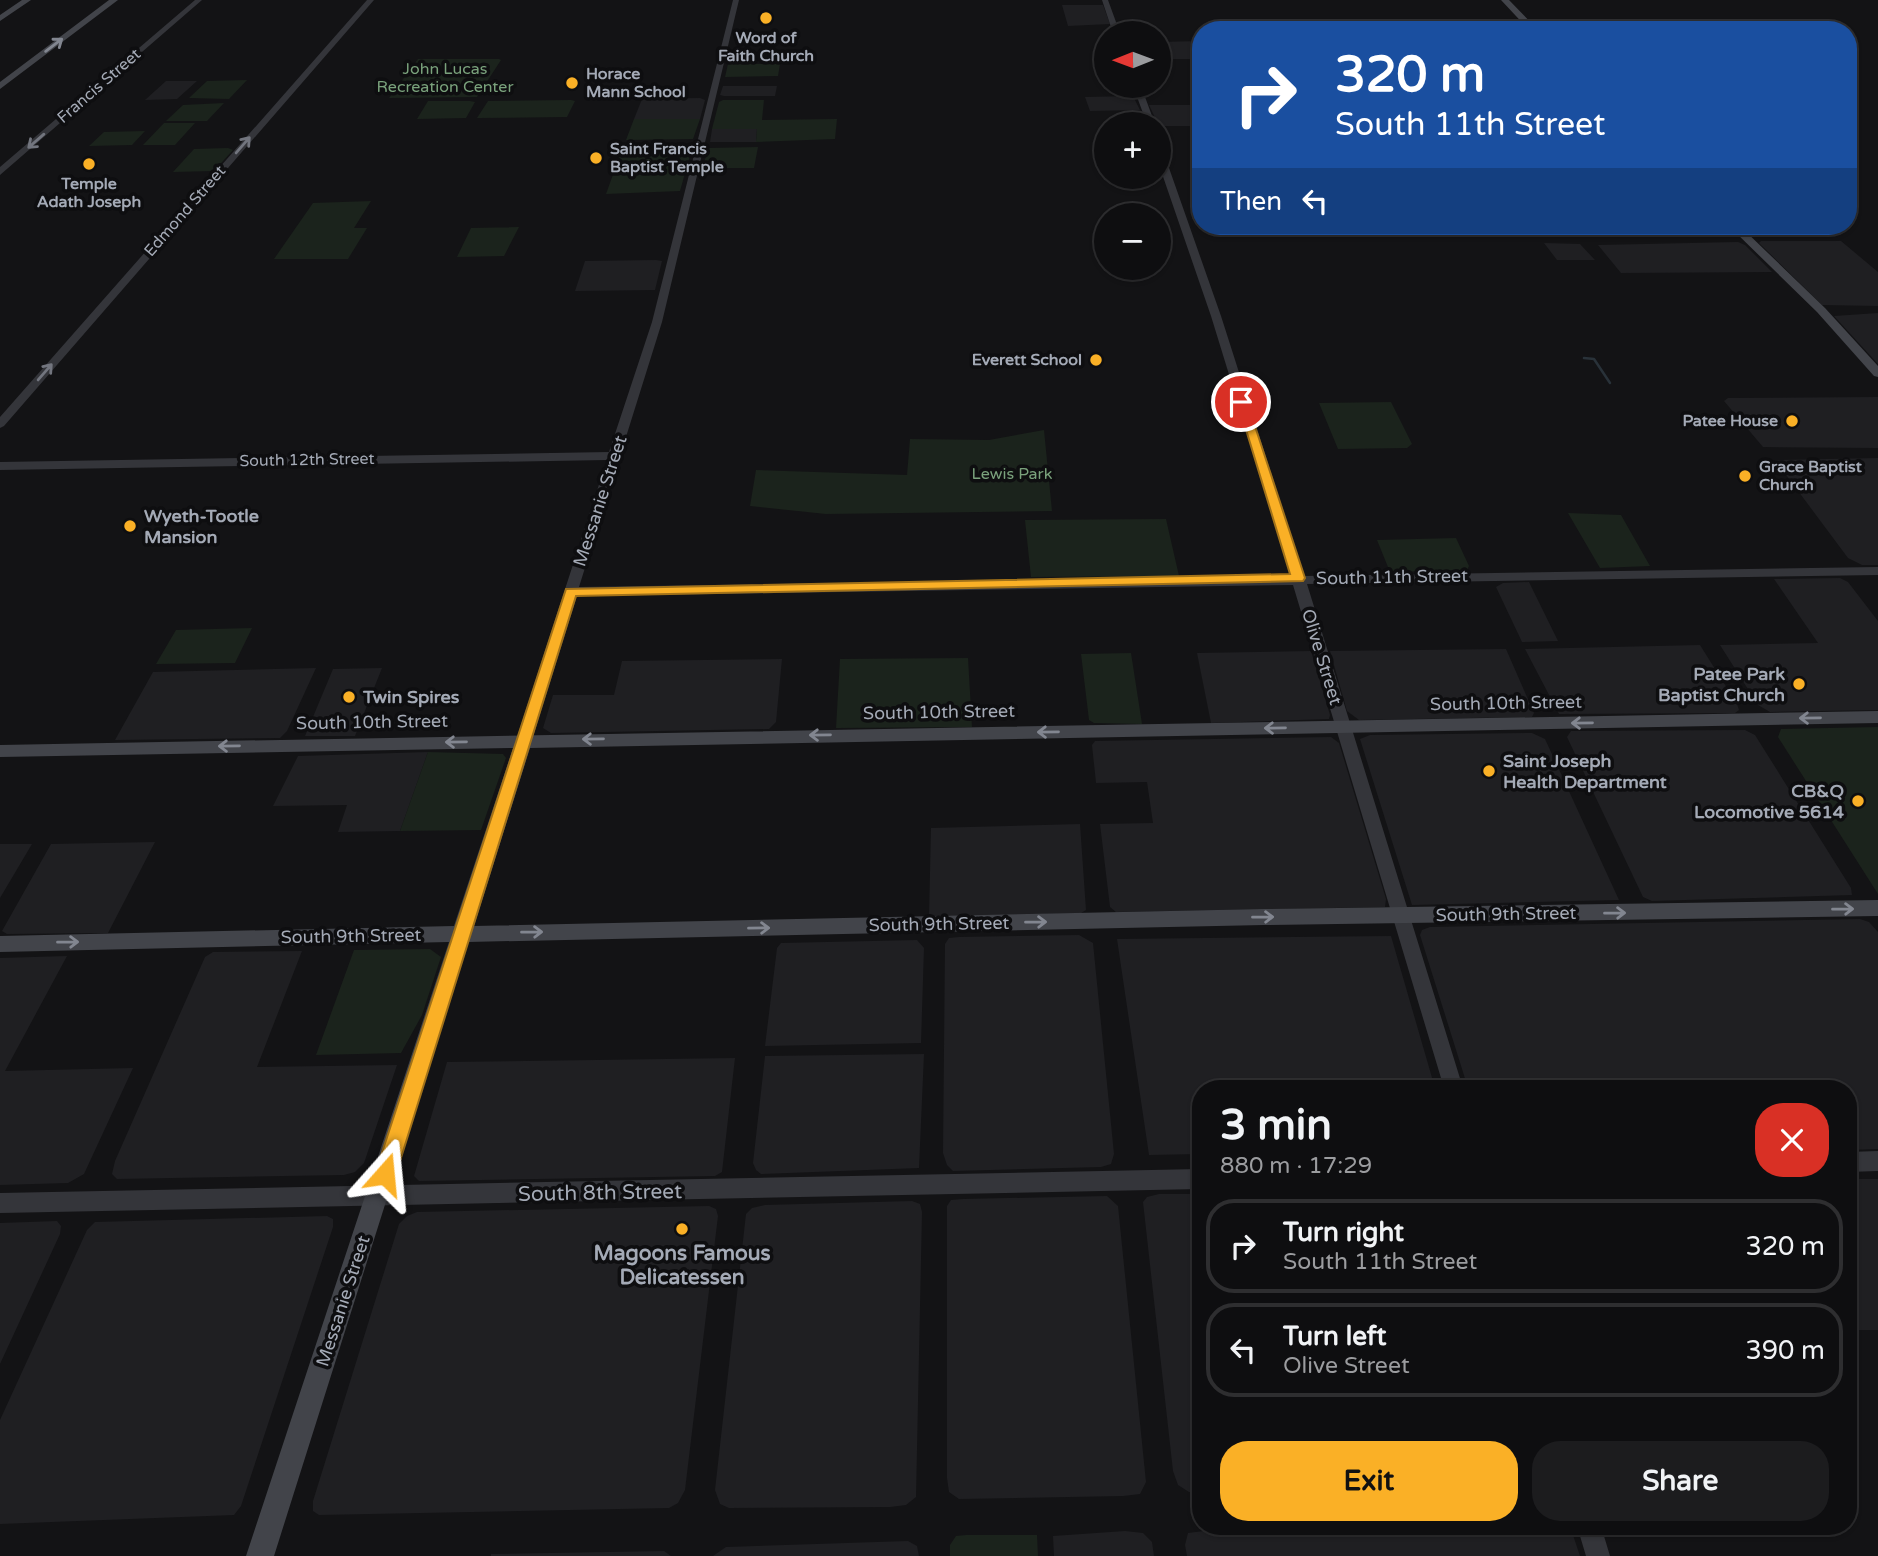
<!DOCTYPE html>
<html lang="en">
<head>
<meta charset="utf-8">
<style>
	:root { --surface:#0e0e10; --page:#1c1c1e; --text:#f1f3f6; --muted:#9b9c9f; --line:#2e2e30; --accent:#fab026 }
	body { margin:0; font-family:"Varela Round",sans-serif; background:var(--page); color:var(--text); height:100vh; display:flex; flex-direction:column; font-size:26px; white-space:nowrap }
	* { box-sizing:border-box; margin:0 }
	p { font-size:23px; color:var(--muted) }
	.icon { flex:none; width:38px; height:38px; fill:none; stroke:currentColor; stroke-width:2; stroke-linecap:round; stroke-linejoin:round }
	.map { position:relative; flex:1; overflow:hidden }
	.drawer { position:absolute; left:1192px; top:1080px; width:665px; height:455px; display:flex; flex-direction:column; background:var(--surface); border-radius:28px; box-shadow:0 2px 5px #0004,0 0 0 2px var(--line) }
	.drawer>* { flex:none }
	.guide { position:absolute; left:1192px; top:21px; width:665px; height:214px; border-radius:28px; box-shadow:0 2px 5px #0004,0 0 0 2px var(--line); background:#1a4fa0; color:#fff; overflow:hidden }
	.needle { width:46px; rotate:269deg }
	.controls { position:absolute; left:1094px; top:21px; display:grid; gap:14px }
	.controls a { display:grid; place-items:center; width:77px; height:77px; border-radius:50%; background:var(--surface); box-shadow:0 2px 5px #0004,0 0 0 2px var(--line); font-size:35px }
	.pin { position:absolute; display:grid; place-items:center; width:60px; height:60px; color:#fff; margin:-30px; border:4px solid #fff; border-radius:50%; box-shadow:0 2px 7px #0007 }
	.me { position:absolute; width:77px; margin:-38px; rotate:18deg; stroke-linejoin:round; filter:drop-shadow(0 0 5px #0008) }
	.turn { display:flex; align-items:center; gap:24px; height:147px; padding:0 28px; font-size:32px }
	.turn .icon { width:91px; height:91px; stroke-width:2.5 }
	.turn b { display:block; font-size:49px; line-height:60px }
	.then { display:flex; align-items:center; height:66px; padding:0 28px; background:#0003; gap:14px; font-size:26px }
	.round { display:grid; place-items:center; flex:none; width:74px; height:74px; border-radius:28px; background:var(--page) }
	.overview { display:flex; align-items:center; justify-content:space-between; height:119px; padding:0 28px }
	h1 { font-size:42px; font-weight:800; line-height:52px }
	.button { display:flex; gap:14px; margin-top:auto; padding:14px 28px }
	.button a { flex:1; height:80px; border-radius:28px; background:var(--accent); color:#111; font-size:28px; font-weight:800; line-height:80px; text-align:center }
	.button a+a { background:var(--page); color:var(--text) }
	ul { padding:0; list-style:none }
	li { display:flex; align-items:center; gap:21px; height:94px; margin:0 14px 10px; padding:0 14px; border:4px solid var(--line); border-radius:28px }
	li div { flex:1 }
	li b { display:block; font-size:26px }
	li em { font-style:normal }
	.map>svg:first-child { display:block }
	.built { fill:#1f1f22 }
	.green { fill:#1b231c }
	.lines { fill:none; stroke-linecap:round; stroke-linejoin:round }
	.stream { stroke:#293239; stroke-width:2.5 }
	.tertiary { fill:#34353a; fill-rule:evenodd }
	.secondary { fill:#42444a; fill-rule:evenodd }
	.oneway { stroke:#828690 }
	.oneway2 { stroke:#72757e }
	.route { fill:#fab026; stroke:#a27219; stroke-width:2 }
	.poi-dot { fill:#fab026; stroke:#0e0e10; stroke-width:2.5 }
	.labels { text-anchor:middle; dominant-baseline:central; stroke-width:7; stroke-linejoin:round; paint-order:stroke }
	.far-poi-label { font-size:16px; font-weight:bold; fill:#a4aab6; stroke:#0e0e10; text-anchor:start }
	.far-park-label { font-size:16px; fill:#7aa27c; stroke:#0e0e10 }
	.far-street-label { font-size:16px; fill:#a4aab6; stroke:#0e0e10 }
	.street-label { font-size:18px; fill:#a4aab6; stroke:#0e0e10 }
	.poi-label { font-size:18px; font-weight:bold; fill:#a4aab6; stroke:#0e0e10; text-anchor:start }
	.near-street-label { font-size:21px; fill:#a4aab6; stroke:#0e0e10 }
	.near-poi-label { font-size:21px; font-weight:bold; fill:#a4aab6; stroke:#0e0e10 }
</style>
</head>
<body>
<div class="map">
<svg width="1878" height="1556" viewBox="0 0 1878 1556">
	<rect width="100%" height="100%" fill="#131315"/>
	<path class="built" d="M 1062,5 L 1103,5 L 1110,24 L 1068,26 Z
		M 1200,41 L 1200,59 L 1166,59 L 1162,51 L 1159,51 L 1159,42 Z
		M 166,81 L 197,81 L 177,99 L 145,100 Z
		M 723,86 L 777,86 L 775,96 L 724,96 L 720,95 Z
		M 1133,96 L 1140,110 L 1090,111 L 1085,97 Z
		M 700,98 L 705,100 L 700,119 L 634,119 L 642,99 Z
		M 1149,105 L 1200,105 L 1200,126 L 1159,126 Z
		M 712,129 L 757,129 L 756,142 L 710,142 Z
		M 1582,226 L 1717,226 L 1730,236 L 1596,237 Z
		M 1761,241 L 1841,241 L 1878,272 L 1878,306 L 1822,305 L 1759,243 Z
		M 1738,242 L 1745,245 L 1772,272 L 1621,273 L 1598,245 Z
		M 1544,243 L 1580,244 L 1595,260 L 1557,260 Z
		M 656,260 L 662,261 L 655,290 L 575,291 L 585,261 Z
		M 1878,313 L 1878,364 L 1834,316 Z
		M 1878,397 L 1878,448 L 1763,447 L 1724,401 L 1728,398 Z
		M 1878,458 L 1878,565 L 1862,565 L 1848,558 L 1775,460 Z
		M 1774,579 L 1840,578 L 1848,582 L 1878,621 L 1878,710 L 1770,712 L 1758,705 L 1720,645 L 1818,643 Z
		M 1529,582 L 1558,641 L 1522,642 L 1496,587 L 1503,583 Z
		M 1700,645 L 1737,704 L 1739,710 L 1735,713 L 1559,714 L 1525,649 Z
		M 1506,649 L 1534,713 L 1532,717 L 1359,720 L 1347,711 L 1330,651 Z
		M 1311,651 L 1330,715 L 1329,719 L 1211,723 L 1197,653 Z
		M 782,659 L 776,722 L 769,729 L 551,733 L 543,728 L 553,695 L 614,695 L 622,661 Z
		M 316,668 L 287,731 L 280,738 L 115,740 L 153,672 Z
		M 382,668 L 355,736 L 305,736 L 333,669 Z
		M 1745,730 L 1755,735 L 1851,888 L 1852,895 L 1652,901 L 1643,897 L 1567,737 L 1571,731 Z
		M 1532,733 L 1545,739 L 1619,900 L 1412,905 L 1360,739 L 1370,735 Z
		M 1331,737 L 1339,743 L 1386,899 L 1385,907 L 1116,912 L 1110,907 L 1100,824 L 1153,823 L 1147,782 L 1096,783 L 1092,745 L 1095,741 Z
		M 428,752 L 400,831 L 338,832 L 347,805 L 273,806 L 298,756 Z
		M 1080,824 L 1086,910 L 1081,913 L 929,917 L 931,828 Z
		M 155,842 L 108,933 L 7,934 L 2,931 L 51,844 Z
		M 0,844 L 32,844 L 0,898 Z
		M 1860,919 L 1869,922 L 1878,932 L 1878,1149 L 1848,1150 L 1848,1088 L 1468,1088 L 1420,935 L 1422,930 L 1430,927 Z
		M 1079,935 L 1093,943 L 1114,1154 L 1111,1164 L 1101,1167 L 953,1171 L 947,1165 L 943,1153 L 945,944 L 949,938 L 959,937 Z
		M 1391,936 L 1435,1088 L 1200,1088 L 1200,1154 L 1149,1155 L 1117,939 Z
		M 917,940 L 924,948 L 921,1043 L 765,1046 L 777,948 L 781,943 Z
		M 302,951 L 257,1067 L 397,1065 L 364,1163 L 355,1172 L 344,1175 L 117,1179 L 112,1174 L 115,1161 L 205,957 L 213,952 Z
		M 67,956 L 5,1071 L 133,1068 L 84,1174 L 68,1183 L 0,1185 L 0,958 Z
		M 924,1054 L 919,1168 L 761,1174 L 756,1170 L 753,1163 L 765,1056 Z
		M 735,1058 L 722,1172 L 715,1176 L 419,1181 L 414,1176 L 447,1062 Z
		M 1848,1179 L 1878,1179 L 1878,1330 L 1848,1330 Z
		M 1159,1194 L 1200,1194 L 1200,1492 L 1189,1492 L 1178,1485 L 1173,1471 L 1143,1202 L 1147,1197 Z
		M 1107,1196 L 1118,1206 L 1146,1482 L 1140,1494 L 1123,1496 L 959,1499 L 949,1492 L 947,1478 L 947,1206 L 951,1200 L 963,1199 Z
		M 912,1201 L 920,1204 L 922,1212 L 916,1497 L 906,1505 L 890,1507 L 729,1508 L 720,1504 L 715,1490 L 746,1214 L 752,1208 L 765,1205 Z
		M 709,1206 L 716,1209 L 718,1216 L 685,1490 L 678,1503 L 669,1508 L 319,1515 L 313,1511 L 313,1501 L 399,1224 L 407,1216 L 417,1212 Z
		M 327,1216 L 333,1219 L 333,1227 L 241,1506 L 234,1515 L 0,1524 L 0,1420 L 87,1230 L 95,1222 Z
		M 57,1221 L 61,1226 L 60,1234 L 0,1364 L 0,1223 Z
		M 1404,1526 L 1570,1526 L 1580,1556 L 1187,1556 L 1185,1545 L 1188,1533 L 1204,1531 Z
		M 1125,1531 L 1143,1533 L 1152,1542 L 1154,1556 L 1054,1556 L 1053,1536 Z
		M 908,1541 L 917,1546 L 919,1556 L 713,1556 L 726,1547 Z
		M 664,1551 L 671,1556 L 491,1556 L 491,1554 Z"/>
	<path class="green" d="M 418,59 L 499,59 L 501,60 L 477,97 L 389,98 Z
		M 728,64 L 780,64 L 778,76 L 725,77 Z
		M 247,80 L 229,99 L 189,98 L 207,81 Z
		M 571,100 L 575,101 L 567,117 L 477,118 L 488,101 Z
		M 723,100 L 764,100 L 762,120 L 837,119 L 835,139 L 756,142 L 757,129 L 712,129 L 719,102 Z
		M 428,101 L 470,101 L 475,102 L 466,118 L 417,119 Z
		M 224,103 L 207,121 L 166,121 L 183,105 Z
		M 634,119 L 700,119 L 693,139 L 626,140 Z
		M 164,123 L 195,123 L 175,145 L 143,145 Z
		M 145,131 L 132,145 L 89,146 L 104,132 Z
		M 624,144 L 693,145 L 680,191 L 606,194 Z
		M 758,147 L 754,168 L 702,168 L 709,148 Z
		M 194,149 L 228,148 L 233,150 L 214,171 L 173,172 Z
		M 371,201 L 354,228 L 367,228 L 348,259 L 274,259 L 313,203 Z
		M 519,227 L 504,256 L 457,257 L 471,228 Z
		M 1391,402 L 1412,444 L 1407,448 L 1338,449 L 1319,403 Z
		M 1044,430 L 1052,511 L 826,514 L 750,506 L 756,470 L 907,475 L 910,439 L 989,440 Z
		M 1568,513 L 1621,515 L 1650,566 L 1600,568 Z
		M 1166,519 L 1179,576 L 1031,577 L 1025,520 Z
		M 1456,538 L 1469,566 L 1467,570 L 1390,572 L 1377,540 Z
		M 252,628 L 235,663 L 156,664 L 176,630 Z
		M 1131,653 L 1142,724 L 1094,723 L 1089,720 L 1081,654 Z
		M 968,658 L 972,727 L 836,728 L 840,659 Z
		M 1878,727 L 1878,894 L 1778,737 L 1781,729 Z
		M 428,752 L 503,754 L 506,758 L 481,830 L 400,831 Z
		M 430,949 L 441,957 L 422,1015 L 401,1053 L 316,1055 L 354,950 Z
		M 966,1535 L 1037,1535 L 1038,1556 L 950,1556 L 950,1545 L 956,1536 Z"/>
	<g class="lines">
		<path class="stream" d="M 1584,358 L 1594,359 L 1610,383"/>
		<path class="tertiary" d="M 195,0 L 202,0 L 0,175 L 0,167 Z
			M 367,0 L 374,0 L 4,426 L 0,428 L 0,417 Z
			M 733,0 L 739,0 L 662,322 L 579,587 L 1291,576 L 1211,316 L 1158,162 L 1158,146 L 1162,148 L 1221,316 L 1304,576 L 1878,567 L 1878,575 L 1307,584 L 1463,1088 L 1444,1088 L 1293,585 L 577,596 L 532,740 L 524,746 L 516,740 L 607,460 L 0,470 L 0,462 L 609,452 L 652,322 Z
			M 1102,0 L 1108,0 L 1120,33 L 1113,33 Z
			M 1133,86 L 1141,86 L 1155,124 L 1147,124 Z
			M 1878,1151 L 1878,1171 L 1848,1172 L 1848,1152 Z
			M 1200,1169 L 1200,1189 L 0,1213 L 0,1193 Z
			M 1577,1526 L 1601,1526 L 1610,1556 L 1586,1556 Z"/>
		<path class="secondary" d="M 22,0 L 31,0 L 0,21 L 0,15 Z
			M 109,0 L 118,0 L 0,89 L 0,82 Z
			M 1501,0 L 1509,0 L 1538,30 L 1529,30 Z
			M 1729,226 L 1740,226 L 1825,308 L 1878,366 L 1878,377 L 1874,376 L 1817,312 Z
			M 1878,711 L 1878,723 L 530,748 L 474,926 L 1264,909 L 1878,900 L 1878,916 L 1264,925 L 468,942 L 274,1556 L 246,1556 L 449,942 L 0,952 L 0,936 L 454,926 L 513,748 L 0,757 L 0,745 Z"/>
	</g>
	<defs><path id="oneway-shaft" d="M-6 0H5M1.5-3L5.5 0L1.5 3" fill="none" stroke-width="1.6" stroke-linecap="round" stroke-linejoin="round" transform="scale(1.75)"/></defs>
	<g class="oneway">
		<use href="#oneway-shaft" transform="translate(54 45) rotate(-37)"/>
		<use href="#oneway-shaft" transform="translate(1810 718) rotate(179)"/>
		<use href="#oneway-shaft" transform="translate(1582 723) rotate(179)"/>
		<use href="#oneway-shaft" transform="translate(1275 728) rotate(179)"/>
		<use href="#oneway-shaft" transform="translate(1048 732) rotate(179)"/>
		<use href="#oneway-shaft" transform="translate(820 735) rotate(179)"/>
		<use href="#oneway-shaft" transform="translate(593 739) rotate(179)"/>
		<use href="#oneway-shaft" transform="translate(456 742) rotate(179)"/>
		<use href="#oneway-shaft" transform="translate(229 746) rotate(179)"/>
		<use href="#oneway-shaft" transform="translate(1843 909) rotate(-1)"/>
		<use href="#oneway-shaft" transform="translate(1615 913) rotate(-1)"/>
		<use href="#oneway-shaft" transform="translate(1263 917) rotate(-1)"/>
		<use href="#oneway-shaft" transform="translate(1036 922) rotate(-1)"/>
		<use href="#oneway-shaft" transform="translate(759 928) rotate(-1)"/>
		<use href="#oneway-shaft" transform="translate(532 932) rotate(-1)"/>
		<use href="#oneway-shaft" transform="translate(68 942) rotate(-1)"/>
	</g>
	<g class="oneway2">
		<use href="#oneway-shaft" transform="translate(36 141) rotate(139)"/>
		<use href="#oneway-shaft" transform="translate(243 145) rotate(-49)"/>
		<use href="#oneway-shaft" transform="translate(45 372) rotate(-49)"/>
	</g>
	<path class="route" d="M 1237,400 L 1247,402 L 1305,578 L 1303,581 L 576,596 L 396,1174 L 393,1180 L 385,1183 L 378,1180 L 375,1174 L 566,589 L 1290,574 Z"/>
	<g class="poi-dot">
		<circle cx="766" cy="18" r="7"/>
		<circle cx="572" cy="83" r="7"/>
		<circle cx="596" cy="158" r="7"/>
		<circle cx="89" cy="164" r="7"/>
		<circle cx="1096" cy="360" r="7"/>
		<circle cx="1792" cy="421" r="7"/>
		<circle cx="1745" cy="476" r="7"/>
		<circle cx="130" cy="526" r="7"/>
		<circle cx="1799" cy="684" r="7"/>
		<circle cx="349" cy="697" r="7"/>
		<circle cx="1489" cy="771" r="7"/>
		<circle cx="1858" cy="801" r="7"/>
		<circle cx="682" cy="1229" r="7"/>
	</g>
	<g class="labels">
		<g class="far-poi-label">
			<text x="766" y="38" text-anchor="middle">Word of<tspan x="766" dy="18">Faith Church</tspan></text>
			<text x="586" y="74">Horace<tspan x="586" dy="18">Mann School</tspan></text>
			<text x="610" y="149">Saint Francis<tspan x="610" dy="18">Baptist Temple</tspan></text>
			<text x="89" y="184" text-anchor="middle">Temple<tspan x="89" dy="18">Adath Joseph</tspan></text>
			<text x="1082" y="360" text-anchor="end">Everett School</text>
			<text x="1778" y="421" text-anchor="end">Patee House</text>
			<text x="1759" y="467">Grace Baptist<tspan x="1759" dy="18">Church</tspan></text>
		</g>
		<g class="far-park-label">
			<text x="445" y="69">John Lucas<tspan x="445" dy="18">Recreation Center</tspan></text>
			<text x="1012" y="474">Lewis Park</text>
		</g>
		<g class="far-street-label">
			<text transform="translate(99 86) rotate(-41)">Francis Street</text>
			<text transform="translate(185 211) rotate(-49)">Edmond Street</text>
			<text transform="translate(307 460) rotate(-1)">South 12th Street</text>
		</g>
		<g class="street-label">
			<text transform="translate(600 501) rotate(-72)">Messanie Street</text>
			<text transform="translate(1392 577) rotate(-1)">South 11th Street</text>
			<text transform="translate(1322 657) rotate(73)">Olive Street</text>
			<text transform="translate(1506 703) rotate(-1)">South 10th Street</text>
			<text transform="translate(939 712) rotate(-1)">South 10th Street</text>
			<text transform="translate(372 722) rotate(-1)">South 10th Street</text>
			<text transform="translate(1506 914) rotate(-1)">South 9th Street</text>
			<text transform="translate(939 924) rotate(-1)">South 9th Street</text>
			<text transform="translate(351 936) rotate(-1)">South 9th Street</text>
			<text transform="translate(343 1301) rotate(-72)">Messanie Street</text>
		</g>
		<g class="poi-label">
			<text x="144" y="516">Wyeth-Tootle<tspan x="144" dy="21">Mansion</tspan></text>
			<text x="1785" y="674" text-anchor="end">Patee Park<tspan x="1785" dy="21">Baptist Church</tspan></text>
			<text x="363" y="697">Twin Spires</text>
			<text x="1503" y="761">Saint Joseph<tspan x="1503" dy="21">Health Department</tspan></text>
			<text x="1844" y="791" text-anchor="end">CB&amp;Q<tspan x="1844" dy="21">Locomotive 5614</tspan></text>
		</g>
		<g class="near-street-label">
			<text transform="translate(600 1193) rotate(-1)">South 8th Street</text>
		</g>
		<g class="near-poi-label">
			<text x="682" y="1253">Magoons Famous<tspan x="682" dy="24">Delicatessen</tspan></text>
		</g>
	</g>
</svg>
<div class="controls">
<a><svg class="needle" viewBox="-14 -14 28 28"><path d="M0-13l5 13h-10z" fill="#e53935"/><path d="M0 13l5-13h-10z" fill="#9b9c9f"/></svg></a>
<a>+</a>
<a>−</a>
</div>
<div class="pin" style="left:1241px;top:402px;background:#d93025"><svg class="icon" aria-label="arrive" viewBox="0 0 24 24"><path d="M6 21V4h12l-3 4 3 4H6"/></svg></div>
<svg class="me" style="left:385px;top:1174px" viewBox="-20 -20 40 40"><path d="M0-17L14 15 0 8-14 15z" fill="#fab026" stroke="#fff" stroke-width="4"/></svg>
<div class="guide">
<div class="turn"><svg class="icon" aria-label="right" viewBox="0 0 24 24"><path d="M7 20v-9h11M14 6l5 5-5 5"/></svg><div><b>320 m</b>South 11th Street</div></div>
<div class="then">Then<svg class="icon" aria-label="left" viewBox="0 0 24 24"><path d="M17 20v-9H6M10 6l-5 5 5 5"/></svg></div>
</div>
<section class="drawer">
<div class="overview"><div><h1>3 min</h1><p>880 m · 17:29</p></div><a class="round" style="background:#d93025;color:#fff"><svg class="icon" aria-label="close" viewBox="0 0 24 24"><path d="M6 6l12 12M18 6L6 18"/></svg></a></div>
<ul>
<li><svg class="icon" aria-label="right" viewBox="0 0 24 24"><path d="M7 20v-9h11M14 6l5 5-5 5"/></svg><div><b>Turn right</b><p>South 11th Street</p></div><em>320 m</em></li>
<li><svg class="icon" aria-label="left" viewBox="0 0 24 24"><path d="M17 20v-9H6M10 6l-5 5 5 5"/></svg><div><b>Turn left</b><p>Olive Street</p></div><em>390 m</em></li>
</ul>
<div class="button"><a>Exit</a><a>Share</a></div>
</section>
</div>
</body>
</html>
